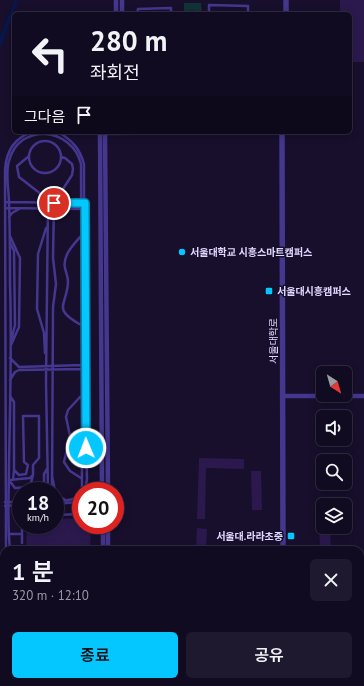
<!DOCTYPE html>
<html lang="ko">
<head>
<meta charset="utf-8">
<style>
	:root { --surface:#110b21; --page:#1e192e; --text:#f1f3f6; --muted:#9c9ba5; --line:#302b3f; --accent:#05c7ff }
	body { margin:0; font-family:"PT Sans","Noto Sans KR",sans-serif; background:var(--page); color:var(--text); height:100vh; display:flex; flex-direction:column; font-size:15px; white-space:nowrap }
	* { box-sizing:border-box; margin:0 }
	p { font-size:13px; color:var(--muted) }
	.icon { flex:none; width:22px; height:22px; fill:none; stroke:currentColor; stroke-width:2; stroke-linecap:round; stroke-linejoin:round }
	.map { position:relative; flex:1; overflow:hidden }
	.details { position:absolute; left:0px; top:546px; width:364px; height:140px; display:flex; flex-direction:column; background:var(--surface); border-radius:12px 12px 0 0; box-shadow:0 2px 10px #0003,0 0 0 1px var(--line) }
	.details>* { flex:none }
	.guide { position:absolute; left:12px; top:12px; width:340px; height:122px; border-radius:6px; box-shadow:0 2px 10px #0003,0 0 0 1px var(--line); background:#110b21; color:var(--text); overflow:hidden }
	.needle { width:26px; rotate:143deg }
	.buttons { position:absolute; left:316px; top:366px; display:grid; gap:8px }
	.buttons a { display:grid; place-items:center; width:36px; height:36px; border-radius:6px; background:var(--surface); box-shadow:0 2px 10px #0003,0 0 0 1px var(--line); font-size:20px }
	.speed { position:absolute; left:12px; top:482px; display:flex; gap:8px; font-size:20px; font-weight:700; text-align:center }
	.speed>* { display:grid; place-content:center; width:52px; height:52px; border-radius:50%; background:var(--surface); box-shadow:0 2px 10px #0003,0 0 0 1px var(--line); line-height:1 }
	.speed small { font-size:10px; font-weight:400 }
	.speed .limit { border:6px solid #d22; background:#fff; color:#111 }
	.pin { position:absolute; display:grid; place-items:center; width:34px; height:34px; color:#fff; margin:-17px; border:2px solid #fff; border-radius:50%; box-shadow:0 1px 4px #0007 }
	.me { position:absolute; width:44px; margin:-22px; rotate:359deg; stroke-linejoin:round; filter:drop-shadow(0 0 3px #0008) }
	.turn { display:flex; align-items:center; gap:14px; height:84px; padding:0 12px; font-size:18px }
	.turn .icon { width:52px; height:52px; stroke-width:2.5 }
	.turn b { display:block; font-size:28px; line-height:34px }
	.then { display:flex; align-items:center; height:38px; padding:0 12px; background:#0003; gap:8px; font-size:15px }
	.round { display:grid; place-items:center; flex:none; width:42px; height:42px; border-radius:6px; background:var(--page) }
	.overview { display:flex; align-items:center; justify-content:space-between; height:68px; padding:0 12px }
	h1 { font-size:24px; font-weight:600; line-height:30px }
	.action { display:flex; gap:8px; margin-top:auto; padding:8px 12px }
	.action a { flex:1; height:46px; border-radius:6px; background:var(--accent); color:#111; font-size:16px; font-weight:600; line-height:46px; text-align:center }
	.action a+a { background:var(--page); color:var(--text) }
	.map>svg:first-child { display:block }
	.green { fill:#113336 }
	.water { fill:#06174d }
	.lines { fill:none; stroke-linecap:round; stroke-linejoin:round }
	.stream { stroke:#06174d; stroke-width:2 }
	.building { fill:#2b194e }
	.service { stroke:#45368e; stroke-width:2.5 }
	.minor { stroke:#45368e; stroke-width:4.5 }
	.tertiary { stroke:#45368e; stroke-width:5.5 }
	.secondary { stroke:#8670ff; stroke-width:6 }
	.route-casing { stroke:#0381a6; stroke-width:10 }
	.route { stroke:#05c7ff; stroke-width:7 }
	.poi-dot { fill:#05c7ff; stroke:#170f2c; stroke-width:1.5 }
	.labels { text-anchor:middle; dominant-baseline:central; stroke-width:3; stroke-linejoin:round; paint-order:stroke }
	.poi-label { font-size:10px; font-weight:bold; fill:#e2d9ff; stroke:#170f2c; text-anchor:start }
	.street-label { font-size:10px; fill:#e2d9ff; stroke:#170f2c }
</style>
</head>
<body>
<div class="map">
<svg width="364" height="686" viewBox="0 0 364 686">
	<rect width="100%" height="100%" fill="#170f2c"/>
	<path class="green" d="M 184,3 L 201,3 L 202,14 L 184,14 Z"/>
	<path class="water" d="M 15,0 L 18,0 L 0,49 L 0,37 Z"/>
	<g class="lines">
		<path class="stream" d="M 192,11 L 192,14"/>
	</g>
	<path class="building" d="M 340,0 L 364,0 L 364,62 L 350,62 L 350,14 L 340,14 Z
		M 199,458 L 244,459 L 244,469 L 206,468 L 205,519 L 197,519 Z
		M 251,471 L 261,471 L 262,510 L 252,510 Z
		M 318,505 L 323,505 L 323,520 L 319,520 Z
		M 55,518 L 81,519 L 81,525 L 91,525 L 90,550 L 26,550 L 27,525 L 55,525 Z
		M 319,527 L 330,527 L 331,550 L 320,550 Z
		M 197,528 L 207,529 L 206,550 L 196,550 Z"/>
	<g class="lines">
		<path class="service" d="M 137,14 L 138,9 L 171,8 L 171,14
			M 209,14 L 209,5 L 248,6 L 248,14
			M 58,132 C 72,140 80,149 84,164 L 84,365 L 87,479 L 85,491
			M29 157a16 16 0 1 1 32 0a16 16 0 1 1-32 0Z
			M 29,156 L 17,166 L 19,177 L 46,198 L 48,203 L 46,382 L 48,491
			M 5,202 L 85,203
			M 5,208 L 85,209
			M 9,217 L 12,213 L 19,209
			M 10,236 L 20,258 L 19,327 L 11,345
			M 81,236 C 74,244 62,256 65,268 C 66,273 68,276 68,282 C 67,306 51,308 81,325
			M 10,243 L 14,251 L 15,325 L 11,341
			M 45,353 L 44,333 L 37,309 L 38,254 L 46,228
			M 10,358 L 19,367 L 82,365
			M 10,380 L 15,372 L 19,370 L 82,369
			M 10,396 L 14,402 L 14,470 L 19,475 L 26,474 L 28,465 L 24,462 L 23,416 L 39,416 L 39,458 L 33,465 L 33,475 L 30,478 L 9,480 L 15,488 L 30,487 L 33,475
			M 52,476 L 55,491
			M 81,478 L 70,471 L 64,462 L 70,436 L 66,417 L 68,410 L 81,396
			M 13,480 L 14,470
			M 44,491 L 44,474 L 47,469
			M 52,491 L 53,307 L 56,284 L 53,258 L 54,203 L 72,175 L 73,169 L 72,164 L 65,158 L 61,157
			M 55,491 L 58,496 L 64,499
			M 55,501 C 65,500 75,502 81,492
			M 5,502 L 21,502
			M 55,504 L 78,502 L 81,499
			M 5,506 L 21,505
			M 55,515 L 81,514
			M 22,525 L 22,543
			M 10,534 L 22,534
			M 6,550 L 5,170 C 6,152 14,138 32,132
			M 10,550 C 7,522 9,493 9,466 C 10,405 12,345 10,284 C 10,257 10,230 9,203 C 9,189 5,174 9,161 C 19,122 72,127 81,164 L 82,491
			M 0,671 L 4,670
			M 47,682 L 47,686"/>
		<path class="minor" d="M 116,14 L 116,0
			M 122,14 L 122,0
			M 100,132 L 102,491
			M 105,132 L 108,491
			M 103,133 L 233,132
			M 282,396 L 364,396
			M 103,525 L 103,550
			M 108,525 L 108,550"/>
		<path class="tertiary" d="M 286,14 L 286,0
			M 282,132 L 283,550
			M 285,682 L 285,686
			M 106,686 L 106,682"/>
		<path class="secondary" d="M 0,601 L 4,601
			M 360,602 L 364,602"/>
	</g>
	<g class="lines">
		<defs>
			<path id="route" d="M 54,203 L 85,203 L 86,448"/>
		</defs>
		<use href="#route" class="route-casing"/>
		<use href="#route" class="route"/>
	</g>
	<g class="poi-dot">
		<circle cx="182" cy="252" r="4"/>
		<rect x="265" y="287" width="8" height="8" rx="2"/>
		<rect x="287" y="532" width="8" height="8" rx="2"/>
	</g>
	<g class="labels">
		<g class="poi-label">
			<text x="190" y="252">서울대학교 시흥스마트캠퍼스</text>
			<text x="277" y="291">서울대시흥캠퍼스</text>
			<text x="283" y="536" text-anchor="end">서울대.라라초중</text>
		</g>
		<g class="street-label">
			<text transform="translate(273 341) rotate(-90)">서울대학로</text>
		</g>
	</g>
</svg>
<div class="buttons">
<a><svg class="needle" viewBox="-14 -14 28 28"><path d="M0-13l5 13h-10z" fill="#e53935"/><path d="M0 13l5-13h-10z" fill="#9c9ba5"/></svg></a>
<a><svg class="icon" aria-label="sound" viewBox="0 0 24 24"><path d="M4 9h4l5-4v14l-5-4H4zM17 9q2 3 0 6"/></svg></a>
<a><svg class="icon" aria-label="search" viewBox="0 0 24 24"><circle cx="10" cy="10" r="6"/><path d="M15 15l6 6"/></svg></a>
<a><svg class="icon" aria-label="layers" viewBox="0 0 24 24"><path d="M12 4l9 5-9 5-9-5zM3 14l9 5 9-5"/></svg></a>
</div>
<div class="speed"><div>18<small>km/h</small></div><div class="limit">20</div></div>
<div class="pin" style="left:54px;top:203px;background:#d93025"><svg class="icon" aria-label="arrive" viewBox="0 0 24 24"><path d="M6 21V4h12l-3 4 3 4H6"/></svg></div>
<svg class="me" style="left:86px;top:448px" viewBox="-20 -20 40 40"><circle r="17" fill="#05c7ff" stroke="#fff" stroke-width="3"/><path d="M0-11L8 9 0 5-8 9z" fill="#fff"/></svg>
<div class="guide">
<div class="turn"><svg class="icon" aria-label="left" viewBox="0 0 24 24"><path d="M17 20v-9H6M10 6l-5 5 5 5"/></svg><div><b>280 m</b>좌회전</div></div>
<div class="then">그다음<svg class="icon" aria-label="arrive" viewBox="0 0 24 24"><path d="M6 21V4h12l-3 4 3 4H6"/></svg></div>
</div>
<section class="details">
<div class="overview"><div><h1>1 분</h1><p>320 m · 12:10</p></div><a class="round"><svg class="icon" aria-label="close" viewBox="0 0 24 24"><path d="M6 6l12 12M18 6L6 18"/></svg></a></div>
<div class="action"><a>종료</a><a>공유</a></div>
</section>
</div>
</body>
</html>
